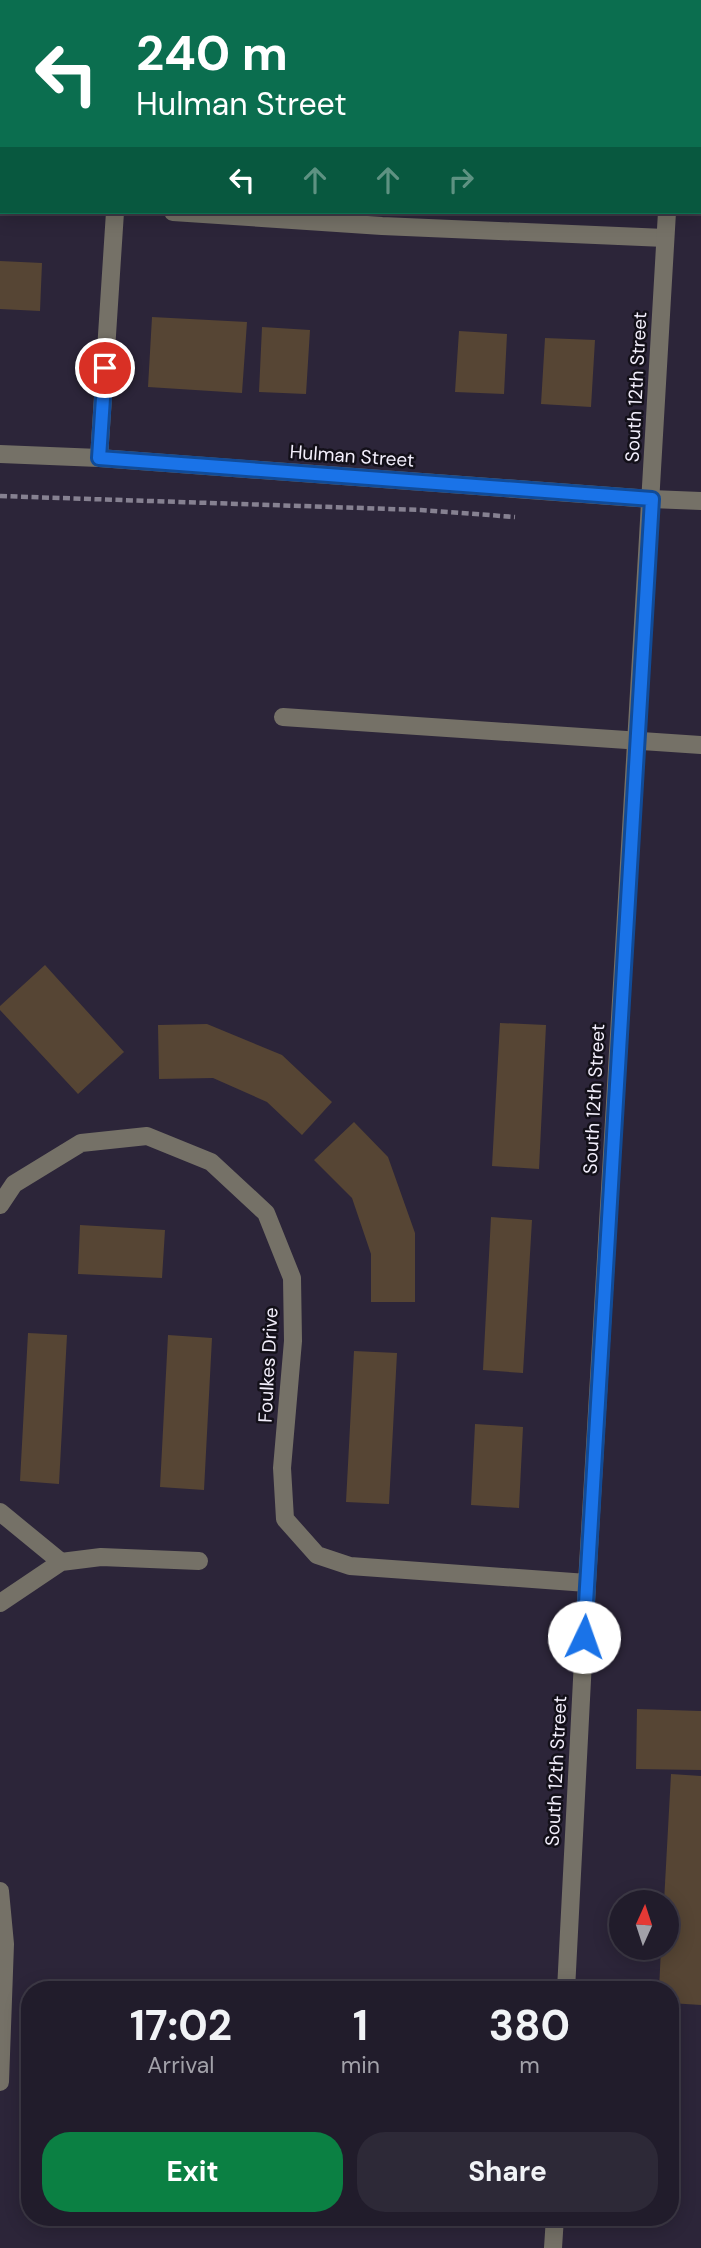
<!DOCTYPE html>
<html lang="en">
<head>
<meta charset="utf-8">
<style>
	:root { --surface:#211c2b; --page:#2d2937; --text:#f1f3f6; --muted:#a2a1a9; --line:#3e3a47; --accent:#0b8043 }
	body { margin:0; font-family:"DM Sans",sans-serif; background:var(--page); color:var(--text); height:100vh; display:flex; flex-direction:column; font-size:26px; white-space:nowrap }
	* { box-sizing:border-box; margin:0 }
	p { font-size:23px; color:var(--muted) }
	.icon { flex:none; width:38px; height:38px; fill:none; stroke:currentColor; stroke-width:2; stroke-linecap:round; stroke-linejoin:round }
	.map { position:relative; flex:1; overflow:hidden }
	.side { position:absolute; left:21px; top:1981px; width:658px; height:245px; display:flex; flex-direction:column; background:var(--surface); border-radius:28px; box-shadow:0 4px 18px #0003,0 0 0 2px var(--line) }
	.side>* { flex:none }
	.banner { position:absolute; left:0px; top:0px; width:702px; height:214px; box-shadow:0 4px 18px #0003,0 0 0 2px var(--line); background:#0b6e4f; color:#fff; overflow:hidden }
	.needle { width:46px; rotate:3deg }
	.fabs { position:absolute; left:609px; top:1890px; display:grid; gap:14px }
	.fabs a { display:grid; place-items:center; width:70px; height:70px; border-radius:50%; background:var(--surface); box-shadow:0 4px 18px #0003,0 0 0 2px var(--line); font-size:35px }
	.pin { position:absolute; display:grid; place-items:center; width:60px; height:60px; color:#fff; margin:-30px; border:4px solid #fff; border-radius:50%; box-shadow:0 2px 7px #0007 }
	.me { position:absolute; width:77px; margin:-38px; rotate:3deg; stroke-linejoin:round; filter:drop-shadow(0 0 5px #0008) }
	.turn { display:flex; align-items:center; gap:24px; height:147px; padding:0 21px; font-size:32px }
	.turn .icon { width:91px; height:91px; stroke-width:2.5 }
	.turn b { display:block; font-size:49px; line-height:60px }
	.lanes { display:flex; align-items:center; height:66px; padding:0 21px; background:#0003; justify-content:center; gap:35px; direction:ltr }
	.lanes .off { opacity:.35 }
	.eta { display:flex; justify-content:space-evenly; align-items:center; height:119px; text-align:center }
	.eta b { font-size:42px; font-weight:700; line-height:49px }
	.action { display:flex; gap:14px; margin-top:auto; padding:14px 21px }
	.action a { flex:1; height:80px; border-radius:28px; background:var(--accent); color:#fff; font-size:28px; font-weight:700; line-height:80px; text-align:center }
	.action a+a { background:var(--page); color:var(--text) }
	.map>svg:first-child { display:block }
	.building { fill:#564534 }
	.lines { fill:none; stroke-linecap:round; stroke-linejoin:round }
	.path { stroke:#868191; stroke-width:4.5; stroke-dasharray:7 3.5; stroke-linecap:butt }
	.service { stroke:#757167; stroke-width:18 }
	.minor { stroke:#757167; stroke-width:18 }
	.tertiary { stroke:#757167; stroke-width:18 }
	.route-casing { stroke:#114b97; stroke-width:18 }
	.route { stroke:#1a73e8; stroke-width:12 }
	.labels { text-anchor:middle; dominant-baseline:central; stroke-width:5; stroke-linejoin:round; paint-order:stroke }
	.street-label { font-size:19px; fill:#f3effc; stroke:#131019 }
</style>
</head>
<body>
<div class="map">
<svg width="701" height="2248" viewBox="0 0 701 2248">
	<rect width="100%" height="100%" fill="#2c2539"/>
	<path class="building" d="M 0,261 L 42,263 L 40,311 L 0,309 Z
		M 152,317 L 247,322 L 242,393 L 148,387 Z
		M 262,327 L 310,330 L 306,394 L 259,392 Z
		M 459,331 L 507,334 L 504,394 L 455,392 Z
		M 545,338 L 595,340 L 591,407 L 541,404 Z
		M 45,965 L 124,1052 L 78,1094 L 0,1010 L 0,1006 Z
		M 500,1023 L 546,1025 L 539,1169 L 492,1166 Z
		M 207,1024 L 282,1055 L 332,1102 L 302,1135 L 267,1102 L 213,1078 L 159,1079 L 158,1025 Z
		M 354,1122 L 388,1157 L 415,1233 L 415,1302 L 371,1302 L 371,1254 L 352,1198 L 314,1160 Z
		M 491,1217 L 532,1220 L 523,1373 L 483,1370 Z
		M 80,1225 L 165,1230 L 162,1278 L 78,1274 Z
		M 28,1333 L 67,1335 L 59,1484 L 20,1481 Z
		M 168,1335 L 212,1338 L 204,1490 L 160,1487 Z
		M 354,1351 L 397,1353 L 389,1504 L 346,1502 Z
		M 475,1424 L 523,1427 L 519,1508 L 471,1505 Z
		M 637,1709 L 701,1711 L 701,1770 L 636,1769 Z
		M 671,1774 L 701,1776 L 701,2005 L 670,2003 L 670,1990 L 659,1990 L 661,1948 L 667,1948 L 667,1902 L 664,1902 Z"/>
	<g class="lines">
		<path class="path" d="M 0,496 L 421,510 L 515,517"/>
		<path class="service" d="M 393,2 L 393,0
			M 173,212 L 382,226 L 665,238
			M 283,717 L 701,745
			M 0,1512 L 61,1562 L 0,1603
			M 61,1562 L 101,1557 L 199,1561"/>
		<path class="minor" d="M 129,2 L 129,0
			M 678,2 L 678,0
			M 99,458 L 115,212
			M 0,1205 L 14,1184 L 81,1143 L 147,1136 L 211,1162 L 266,1213 L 292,1278 L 293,1341 L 282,1468 L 285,1519 L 317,1555 L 350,1566 L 587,1583
			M 0,1891 L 5,1944 L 0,2082
			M 566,1990 L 587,1583 L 667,212
			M 553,2248 L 555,2217"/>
		<path class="tertiary" d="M 0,454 L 99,458 L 651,499 L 701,501"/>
	</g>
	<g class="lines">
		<defs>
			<path id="route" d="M 105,368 L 99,458 L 652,499 L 584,1637"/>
		</defs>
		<use href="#route" class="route-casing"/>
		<use href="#route" class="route"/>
	</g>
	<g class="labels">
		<g class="street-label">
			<text transform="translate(636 387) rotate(-87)">South 12th Street</text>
			<text transform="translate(352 456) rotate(4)">Hulman Street</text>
			<text transform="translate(594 1099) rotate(-87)">South 12th Street</text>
			<text transform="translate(268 1365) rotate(-87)">Foulkes Drive</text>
			<text transform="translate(556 1771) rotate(-87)">South 12th Street</text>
		</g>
	</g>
</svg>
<div class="fabs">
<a><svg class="needle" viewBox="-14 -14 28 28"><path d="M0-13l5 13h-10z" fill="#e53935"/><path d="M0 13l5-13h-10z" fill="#a2a1a9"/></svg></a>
</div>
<div class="pin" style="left:105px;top:368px;background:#d93025"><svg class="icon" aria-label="arrive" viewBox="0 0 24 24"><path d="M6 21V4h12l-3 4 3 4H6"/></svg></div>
<svg class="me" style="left:584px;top:1637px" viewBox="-20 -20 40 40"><circle r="19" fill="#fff"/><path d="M0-13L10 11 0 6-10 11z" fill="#1a73e8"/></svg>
<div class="banner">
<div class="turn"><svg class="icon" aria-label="left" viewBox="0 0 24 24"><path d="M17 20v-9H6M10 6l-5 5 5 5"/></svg><div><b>240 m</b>Hulman Street</div></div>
<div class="lanes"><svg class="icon" aria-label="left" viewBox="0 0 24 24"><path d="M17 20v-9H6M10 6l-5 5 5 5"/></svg><svg class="icon off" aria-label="ahead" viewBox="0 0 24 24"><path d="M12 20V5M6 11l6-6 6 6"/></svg><svg class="icon off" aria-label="ahead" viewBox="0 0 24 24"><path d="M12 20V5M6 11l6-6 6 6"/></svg><svg class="icon off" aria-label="right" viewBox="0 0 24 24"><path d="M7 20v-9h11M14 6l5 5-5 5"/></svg></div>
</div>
<section class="side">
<div class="eta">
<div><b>17:02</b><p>Arrival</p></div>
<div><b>1</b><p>min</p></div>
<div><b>380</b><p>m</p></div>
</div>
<div class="action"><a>Exit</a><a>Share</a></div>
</section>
</div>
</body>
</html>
